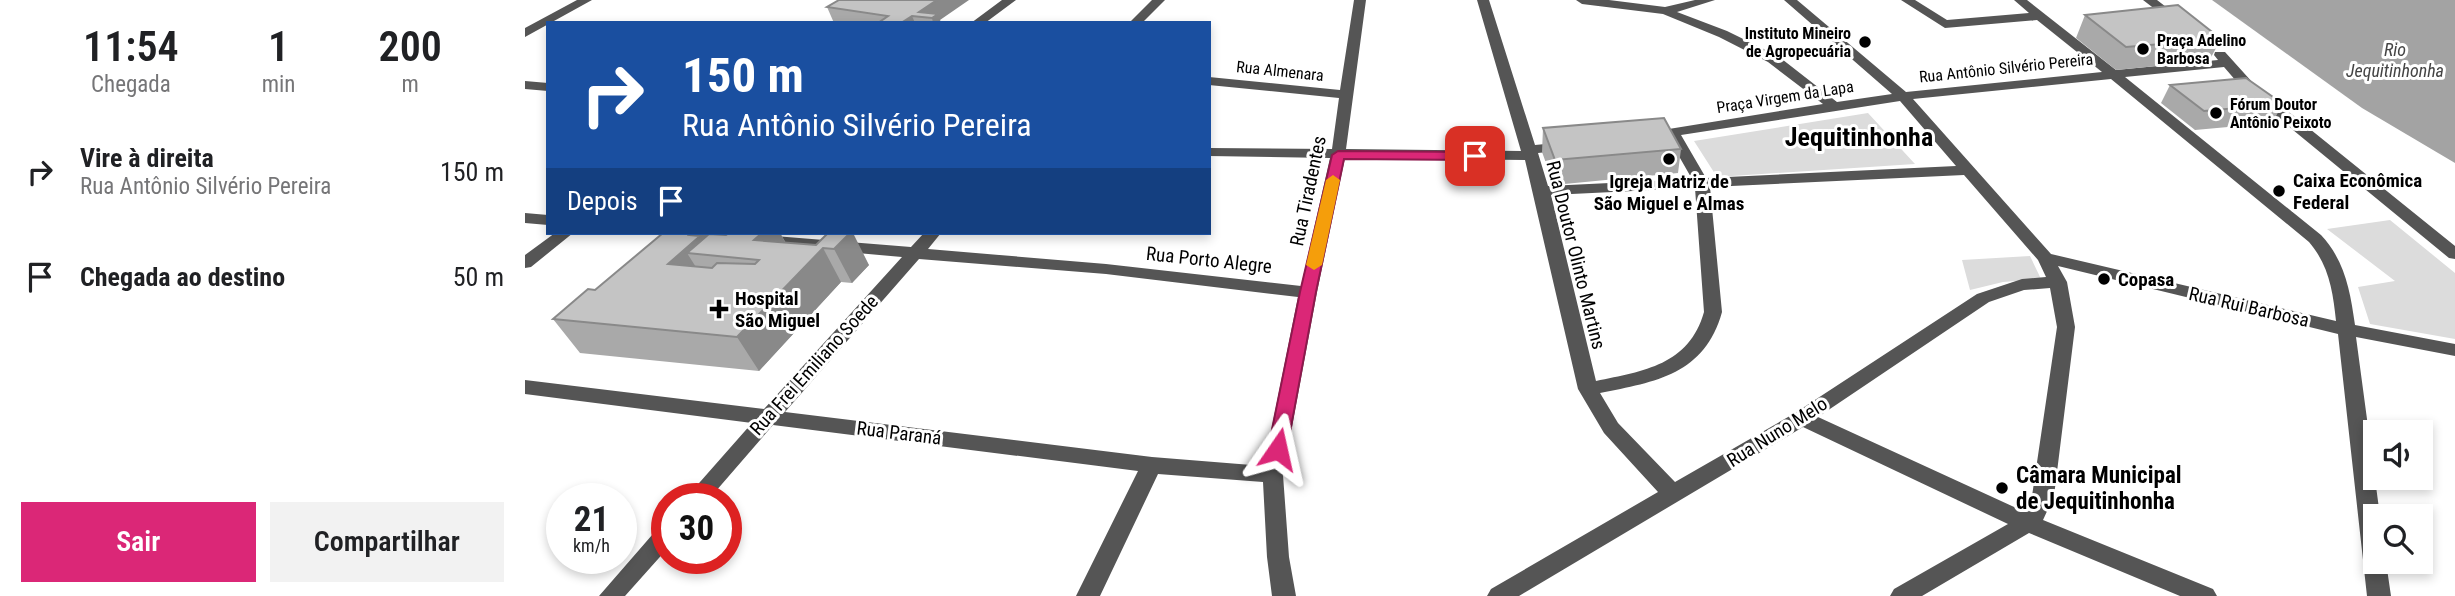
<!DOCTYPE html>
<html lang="pt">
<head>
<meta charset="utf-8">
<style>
	:root { --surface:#fff; --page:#f2f2f2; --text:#202124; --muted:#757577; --accent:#db2777 }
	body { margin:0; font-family:"Roboto Condensed",sans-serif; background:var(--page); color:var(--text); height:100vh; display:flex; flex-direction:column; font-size:26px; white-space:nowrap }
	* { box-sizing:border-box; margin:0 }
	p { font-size:23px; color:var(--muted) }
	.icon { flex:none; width:38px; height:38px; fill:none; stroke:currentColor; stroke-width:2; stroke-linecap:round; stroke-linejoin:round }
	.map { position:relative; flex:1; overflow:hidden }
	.details { display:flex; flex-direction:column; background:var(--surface); width:525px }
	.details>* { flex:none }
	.top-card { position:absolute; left:21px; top:21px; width:665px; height:214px; border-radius:0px; box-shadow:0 4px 10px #0003; background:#1a4fa0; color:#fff; overflow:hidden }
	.fabs { position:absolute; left:1838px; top:420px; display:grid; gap:14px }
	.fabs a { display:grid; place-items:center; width:70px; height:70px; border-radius:0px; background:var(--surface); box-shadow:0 4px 10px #0003; font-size:35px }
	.speed { position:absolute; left:21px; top:483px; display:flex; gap:14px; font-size:35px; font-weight:700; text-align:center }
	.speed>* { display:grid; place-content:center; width:91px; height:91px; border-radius:50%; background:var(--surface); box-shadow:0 4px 10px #0003; line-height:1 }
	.speed small { font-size:18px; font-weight:400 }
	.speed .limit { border:10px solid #d22; background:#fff; color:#111 }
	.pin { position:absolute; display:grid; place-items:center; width:60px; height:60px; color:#fff; margin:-30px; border-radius:14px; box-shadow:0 4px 10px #0006 }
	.me { position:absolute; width:77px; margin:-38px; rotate:11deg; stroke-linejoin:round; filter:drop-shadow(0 0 5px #0008) }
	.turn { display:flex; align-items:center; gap:24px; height:147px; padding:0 21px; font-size:32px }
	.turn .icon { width:91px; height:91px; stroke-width:2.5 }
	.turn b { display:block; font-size:49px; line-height:60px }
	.then { display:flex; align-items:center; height:66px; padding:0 21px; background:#0003; gap:14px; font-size:26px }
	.eta { display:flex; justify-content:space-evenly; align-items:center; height:119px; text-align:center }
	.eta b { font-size:42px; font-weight:600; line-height:49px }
	.cta { display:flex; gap:14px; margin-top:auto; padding:14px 21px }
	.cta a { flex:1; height:80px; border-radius:0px; background:var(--accent); color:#fff; font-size:28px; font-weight:600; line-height:80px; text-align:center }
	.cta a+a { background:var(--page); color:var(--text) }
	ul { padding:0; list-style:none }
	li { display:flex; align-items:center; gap:21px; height:105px; padding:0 21px }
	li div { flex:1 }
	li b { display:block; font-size:26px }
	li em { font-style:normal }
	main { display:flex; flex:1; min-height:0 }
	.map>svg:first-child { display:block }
	.green { fill:#dcdcdc }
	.water { fill:#a3a3a3 }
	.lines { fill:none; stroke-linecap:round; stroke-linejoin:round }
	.minor { fill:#555; fill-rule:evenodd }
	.wall { fill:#a9a9a9 }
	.shaded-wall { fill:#898989 }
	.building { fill:#c4c4c4; stroke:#898989; stroke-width:2 }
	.route { fill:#db2777; stroke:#8e194d; stroke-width:2 }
	.slow { fill:#f59e0b }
	.poi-dot { fill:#000; stroke:#fff; stroke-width:2.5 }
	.labels { text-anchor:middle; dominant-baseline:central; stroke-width:6; stroke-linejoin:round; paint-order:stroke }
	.far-poi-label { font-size:16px; font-weight:bold; fill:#000; stroke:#fff; text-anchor:start }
	.far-street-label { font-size:16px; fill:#000; stroke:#fff }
	.far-water-label { font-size:18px; font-style:italic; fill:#444; stroke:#fff }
	.poi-label { font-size:19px; font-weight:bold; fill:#000; stroke:#fff; text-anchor:start }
	.street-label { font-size:19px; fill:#000; stroke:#fff }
	.near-poi-label { font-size:23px; font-weight:bold; fill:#000; stroke:#fff; text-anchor:start }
	.district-label { font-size:26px; font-weight:bold; fill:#000; stroke:#fff }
</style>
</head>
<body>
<main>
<section class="details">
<div class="eta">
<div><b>11:54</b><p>Chegada</p></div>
<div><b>1</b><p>min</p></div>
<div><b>200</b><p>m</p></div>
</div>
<ul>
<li><svg class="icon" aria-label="right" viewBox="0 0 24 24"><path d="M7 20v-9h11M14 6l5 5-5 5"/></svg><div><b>Vire à direita</b><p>Rua Antônio Silvério Pereira</p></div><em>150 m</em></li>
<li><svg class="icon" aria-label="arrive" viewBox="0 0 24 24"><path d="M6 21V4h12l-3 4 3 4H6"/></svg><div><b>Chegada ao destino</b></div><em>50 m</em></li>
</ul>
<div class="cta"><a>Sair</a><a>Compartilhar</a></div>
</section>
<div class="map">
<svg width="1930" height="596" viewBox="0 0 1930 596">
	<rect width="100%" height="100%" fill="#fff"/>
	<path class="green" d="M 1343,113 L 1390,164 L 1192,177 L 1169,141 Z
		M 1865,220 L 1930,273 L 1930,339 L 1845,324 L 1833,287 L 1870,281 L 1802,229 Z
		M 1505,256 L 1516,279 L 1478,282 L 1445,290 L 1437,260 Z"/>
	<path class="water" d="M 1687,0 L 1930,0 L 1930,163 L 1837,108 Z"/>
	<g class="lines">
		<path class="minor" d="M 52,0 L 67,0 L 0,37 L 0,28 Z
			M 477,0 L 491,0 L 460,23 L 446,23 Z
			M 627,0 L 640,0 L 617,23 L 604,23 Z
			M 829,0 L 841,0 L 821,149 L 996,151 L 952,0 L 964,0 L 1010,145 L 1041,142 L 1048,146 L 1041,150 L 1013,153 L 1023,186 L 1167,179 L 1143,137 L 1124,140 L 1117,136 L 1119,133 L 1298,104 L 1243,62 L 1194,37 L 1138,14 L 1057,4 L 1051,0 L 1084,0 L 1140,7 L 1170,0 L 1190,0 L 1152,12 L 1202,31 L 1253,56 L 1312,102 L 1367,94 L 1259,0 L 1272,0 L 1381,92 L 1577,72 L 1512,20 L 1420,28 L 1376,0 L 1390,0 L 1422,20 L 1504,13 L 1489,0 L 1502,0 L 1591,70 L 1693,60 L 1689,55 L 1690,52 L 1700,52 L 1728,83 L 1930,246 L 1930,259 L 1924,258 L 1718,89 L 1699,67 L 1600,77 L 1796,235 C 1820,261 1825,290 1830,325 L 1930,344 L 1930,356 L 1831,337 L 1855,516 L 1850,516 L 1850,562 L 1861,562 L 1866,596 L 1842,596 L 1813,334 L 1533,266 L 1542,282 L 1550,327 L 1529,496 L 1518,520 L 1688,589 L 1692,596 L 1655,596 L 1504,533 L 1397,596 L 1365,596 L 1369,589 L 1483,524 L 1278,427 L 994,596 L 962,596 L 966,589 L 1133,492 L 1079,433 L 1053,389 L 1000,160 L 820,158 L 792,292 L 758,475 L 764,557 L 771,596 L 747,596 L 742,557 L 738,482 L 633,474 L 575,596 L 551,596 L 613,471 L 248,425 L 184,499 L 160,499 L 227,423 L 0,394 L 0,380 L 239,409 L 377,257 L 230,244 L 228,240 L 236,235 L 386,247 L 399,233 L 416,233 L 403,249 L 581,264 L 776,286 L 805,158 L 684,156 L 684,148 L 807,149 L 814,98 L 684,85 L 684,77 L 815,90 ZM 1586,79 L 1784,242 C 1804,265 1808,292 1811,321 L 1526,254 L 1388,99 ZM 1375,101 L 1431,166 L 1181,178 L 1156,135 ZM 1439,175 L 1513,260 L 1521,277 L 1497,279 L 1452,294 L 1270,413 L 1150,482 L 1093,423 L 1075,393 C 1131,382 1180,374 1197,312 L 1185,187 ZM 1170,188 L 1179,312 C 1164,365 1119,371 1071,381 L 1026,195 ZM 394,259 L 581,274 L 773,297 L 739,466 L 627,457 L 260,412 ZM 1525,288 L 1532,327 L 1507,496 L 1500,512 L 1293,417 L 1464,302 L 1499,290 Z
			M 1618,0 L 1632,0 L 1658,20 L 1648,23 Z
			M 0,81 L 23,83 L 23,91 L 0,89 Z
			M 0,213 L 23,215 L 23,225 L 0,223 Z
			M 30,233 L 48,233 L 6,267 L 0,268 L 0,255 Z
			M 142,524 L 142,549 L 100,596 L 74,596 L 134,527 Z"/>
	</g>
	<path class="wall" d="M 314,0 L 415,20 L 416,23 L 309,23 L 302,7 Z
		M 1560,15 L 1696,39 L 1684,61 L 1591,70 L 1551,38 Z
		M 1645,85 L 1758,104 L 1747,123 L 1670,130 L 1636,103 Z
		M 1018,128 L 1156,149 L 1153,173 L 1029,185 L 1017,152 Z
		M 153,233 L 190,233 L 191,234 L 201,235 L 204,233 L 255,233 L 261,243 L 291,245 L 303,233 L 344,265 L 327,283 L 316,282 L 234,371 L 55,353 L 28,319 Z"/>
	<path class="shaded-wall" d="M 412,0 L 444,0 L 415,20 L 416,23 L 408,23 L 407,18 L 394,12 Z
		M 387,16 L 390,23 L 376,23 Z
		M 166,233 L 190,233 L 202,253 L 162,253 L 181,283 L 143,264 Z
		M 237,233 L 255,233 L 267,255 L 229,240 Z
		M 325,233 L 328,233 L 344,265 L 327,283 L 309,249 Z
		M 298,248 L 316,282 L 234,371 L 212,337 Z"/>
	<path class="building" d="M 314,0 L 412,0 L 394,12 L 413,14 L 407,18 L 387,16 L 376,23 L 353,23 L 363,16 L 302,7 Z
		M 1653,5 L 1696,39 L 1601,47 L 1560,15 Z
		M 1721,78 L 1758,104 L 1679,111 L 1645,85 Z
		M 1139,118 L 1156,149 L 1030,160 L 1018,128 Z
		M 138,233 L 151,234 L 153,233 L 166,233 L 164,235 L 175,236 L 143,264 L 187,268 L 192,263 L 230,264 L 234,260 L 162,253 L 184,234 L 201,235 L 204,233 L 237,233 L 229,240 L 291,245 L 303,233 L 325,233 L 309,249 L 298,248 L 212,337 L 28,319 L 63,289 L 70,290 Z"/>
	<path class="route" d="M 813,151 L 950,152 L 956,156 L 950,160 L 819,159 L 791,292 L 762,449 L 759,454 L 746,454 L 743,449 L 775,292 L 807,155 Z"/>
	<path class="slow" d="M 808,175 L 815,180 L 797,265 L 789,270 L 781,265 L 801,180 Z"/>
	<g class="poi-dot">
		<circle cx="1340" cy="42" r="7"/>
		<circle cx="1618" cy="49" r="7"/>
		<circle cx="1691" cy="113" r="7"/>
		<circle cx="1144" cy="159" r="7"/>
		<circle cx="1754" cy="191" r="7"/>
		<circle cx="1579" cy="279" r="7"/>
		<path d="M190.5 298.5h7v7h7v7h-7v7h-7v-7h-7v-7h7z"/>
		<circle cx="1477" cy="488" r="7"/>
	</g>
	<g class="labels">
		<g class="far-poi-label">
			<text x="1326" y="33" text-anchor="end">Instituto Mineiro<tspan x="1326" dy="18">de Agropecuária</tspan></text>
			<text x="1632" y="40">Praça Adelino<tspan x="1632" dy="18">Barbosa</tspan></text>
			<text x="1705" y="104">Fórum Doutor<tspan x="1705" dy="18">Antônio Peixoto</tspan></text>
		</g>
		<g class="far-street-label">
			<text transform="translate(1481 68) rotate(-6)">Rua Antônio Silvério Pereira</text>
			<text transform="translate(755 71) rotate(6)">Rua Almenara</text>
			<text transform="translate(1260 97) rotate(-9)">Praça Virgem da Lapa</text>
		</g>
		<g class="far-water-label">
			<text x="1870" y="49">Rio<tspan x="1870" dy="21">Jequitinhonha</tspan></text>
		</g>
		<g class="poi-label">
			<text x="1768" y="180">Caixa Econômica<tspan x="1768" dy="22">Federal</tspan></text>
			<text x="1144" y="181" text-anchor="middle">Igreja Matriz de<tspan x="1144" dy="22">São Miguel e Almas</tspan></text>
			<text x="1593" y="279">Copasa</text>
			<text x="210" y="298">Hospital<tspan x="210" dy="22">São Miguel</tspan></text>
		</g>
		<g class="street-label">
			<text transform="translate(783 191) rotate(-78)">Rua Tiradentes</text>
			<text transform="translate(1051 255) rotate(76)">Rua Doutor Olinto Martins</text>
			<text transform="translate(684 260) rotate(6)">Rua Porto Alegre</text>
			<text transform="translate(1724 307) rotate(13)">Rua Rui Barbosa</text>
			<text transform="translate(289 365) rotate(-48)">Rua Frei Emiliano Soede</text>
			<text transform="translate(1252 432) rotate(-32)">Rua Nuno Melo</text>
			<text transform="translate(374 433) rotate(7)">Rua Paraná</text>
		</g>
		<g class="near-poi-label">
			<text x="1491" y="475">Câmara Municipal<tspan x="1491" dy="26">de Jequitinhonha</tspan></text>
		</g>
		<g class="district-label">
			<text x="1334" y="137">Jequitinhonha</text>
		</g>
	</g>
</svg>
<div class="fabs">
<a><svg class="icon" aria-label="sound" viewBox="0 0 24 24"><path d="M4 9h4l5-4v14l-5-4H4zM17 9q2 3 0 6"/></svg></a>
<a><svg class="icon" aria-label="search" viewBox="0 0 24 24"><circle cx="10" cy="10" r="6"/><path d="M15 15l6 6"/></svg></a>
</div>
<div class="speed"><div>21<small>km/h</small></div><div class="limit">30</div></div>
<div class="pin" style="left:950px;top:156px;background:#d93025"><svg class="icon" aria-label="arrive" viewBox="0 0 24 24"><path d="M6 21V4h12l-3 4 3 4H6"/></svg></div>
<svg class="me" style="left:753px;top:449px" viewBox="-20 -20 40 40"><path d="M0-17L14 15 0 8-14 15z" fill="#db2777" stroke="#fff" stroke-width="4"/></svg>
<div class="top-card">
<div class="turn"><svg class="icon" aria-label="right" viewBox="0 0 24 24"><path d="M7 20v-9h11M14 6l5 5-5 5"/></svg><div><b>150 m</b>Rua Antônio Silvério Pereira</div></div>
<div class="then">Depois<svg class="icon" aria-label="arrive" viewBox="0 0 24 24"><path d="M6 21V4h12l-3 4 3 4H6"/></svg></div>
</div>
</div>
</main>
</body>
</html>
